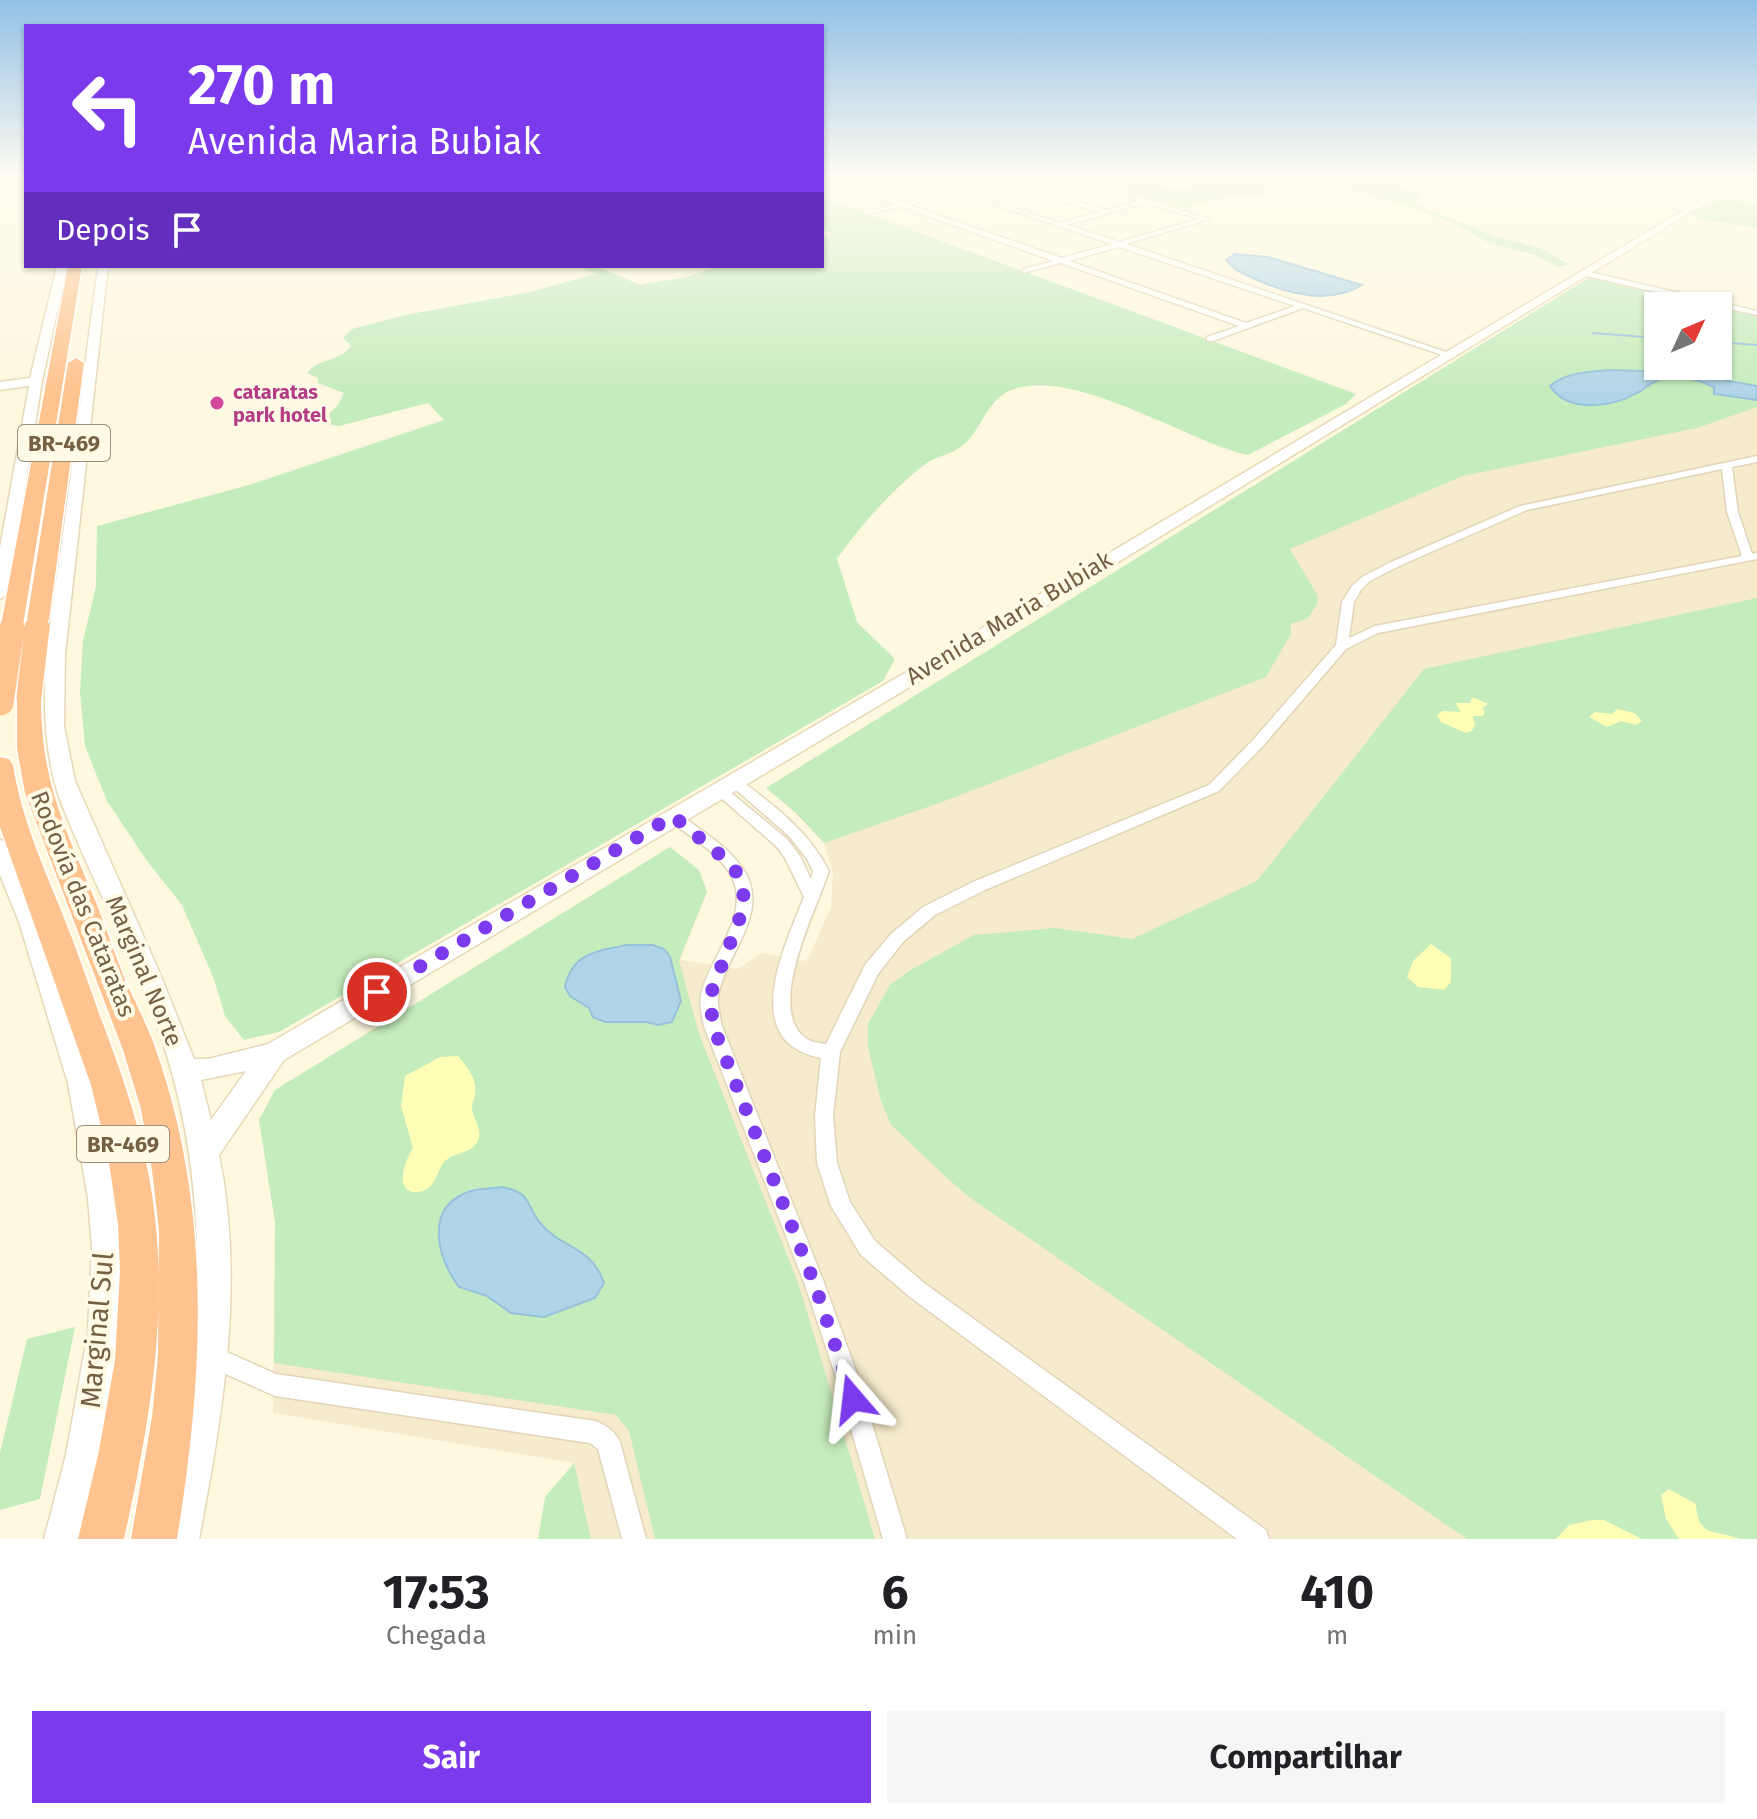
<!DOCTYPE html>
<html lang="pt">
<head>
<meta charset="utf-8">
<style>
	:root { --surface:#fff; --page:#f6f6f6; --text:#202124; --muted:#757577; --accent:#7c3aed }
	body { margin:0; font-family:"Fira Sans",sans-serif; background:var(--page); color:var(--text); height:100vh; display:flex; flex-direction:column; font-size:30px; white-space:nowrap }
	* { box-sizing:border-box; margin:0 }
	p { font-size:26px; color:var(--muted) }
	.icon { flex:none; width:44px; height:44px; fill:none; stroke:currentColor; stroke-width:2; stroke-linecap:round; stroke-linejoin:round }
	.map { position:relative; height:1539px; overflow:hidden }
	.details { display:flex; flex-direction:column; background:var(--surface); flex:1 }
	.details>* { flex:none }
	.banner { position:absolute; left:24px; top:24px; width:800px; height:244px; border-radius:0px; box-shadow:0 2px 6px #0004; background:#7c3aed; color:#fff; overflow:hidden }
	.needle { width:52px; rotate:46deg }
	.buttons { position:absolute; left:1644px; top:292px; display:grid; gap:16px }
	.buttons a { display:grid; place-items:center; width:88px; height:88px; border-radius:0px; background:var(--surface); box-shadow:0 2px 6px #0004; font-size:40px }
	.pin { position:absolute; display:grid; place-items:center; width:68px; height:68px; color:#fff; margin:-34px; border:4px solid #fff; border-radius:50%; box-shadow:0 2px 8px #0007 }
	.me { position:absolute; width:88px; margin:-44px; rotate:343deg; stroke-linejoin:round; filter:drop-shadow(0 0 6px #0008) }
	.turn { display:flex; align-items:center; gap:28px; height:168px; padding:0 32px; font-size:36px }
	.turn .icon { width:104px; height:104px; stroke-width:2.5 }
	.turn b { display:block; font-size:56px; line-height:68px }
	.then { display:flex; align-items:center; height:76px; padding:0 32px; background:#0003; gap:16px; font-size:30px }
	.eta { display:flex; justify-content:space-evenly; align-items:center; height:136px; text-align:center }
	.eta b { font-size:48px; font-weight:700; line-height:56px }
	.action { display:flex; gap:16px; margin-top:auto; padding:16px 32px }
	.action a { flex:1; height:92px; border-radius:0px; background:var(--accent); color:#fff; font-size:32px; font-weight:700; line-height:92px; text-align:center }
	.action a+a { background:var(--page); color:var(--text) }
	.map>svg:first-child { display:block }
	.residential { fill:#f6ebcc }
	.green { fill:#c5ecbc }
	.sand { fill:#fffeb7 }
	.water { fill:#b1d5e8; stroke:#97c2db; stroke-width:2 }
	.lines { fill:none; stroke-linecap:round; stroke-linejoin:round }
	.stream { stroke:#97c2db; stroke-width:2 }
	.street-casing { stroke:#e2d5b9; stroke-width:3 }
	.secondary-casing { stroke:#e8d8b7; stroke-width:3 }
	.highway-casing { stroke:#fff; stroke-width:3 }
	.street { fill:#fff; fill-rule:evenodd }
	.secondary { fill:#fff; fill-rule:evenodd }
	.highway { fill:#fec38f; fill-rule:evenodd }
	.highway-bridge-far1-casing { stroke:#fff; stroke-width:22; stroke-linecap:butt }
	.highway-bridge-casing { stroke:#fff; stroke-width:28; stroke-linecap:butt }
	.highway-bridge-far1 { stroke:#fec38f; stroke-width:20 }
	.highway-bridge { stroke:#fec38f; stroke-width:25 }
	.route { stroke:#7c3aed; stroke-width:14; stroke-dasharray:0 25.2 }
	.hotel-dot { fill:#d1479c; stroke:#fffae6; stroke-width:3 }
	.labels { text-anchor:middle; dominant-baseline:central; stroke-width:8; stroke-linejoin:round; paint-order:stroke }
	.far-hotel-label { font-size:20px; font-weight:bold; fill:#b23c85; stroke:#fffae6; text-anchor:start }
	.shield { fill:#fffae6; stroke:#9e8e75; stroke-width:2 }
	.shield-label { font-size:22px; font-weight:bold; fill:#756044 }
	.street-label { font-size:24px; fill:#756044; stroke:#fffae6 }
	.near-street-label { font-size:28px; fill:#756044; stroke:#fffae6 }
</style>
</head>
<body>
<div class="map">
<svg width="1757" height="1539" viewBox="0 0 1757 1539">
	<rect width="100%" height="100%" fill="#fef8de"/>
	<path class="residential" d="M 1590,277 L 1714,306 L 1658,306 L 1658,366 L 1718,366 L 1718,307 L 1757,316 L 1757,1539 L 591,1539 L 574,1463 L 273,1413 L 275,1222 L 259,1120 L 275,1090 L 670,847 L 699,870 L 707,892 L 680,960 L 738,969 L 762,953 L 807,961 L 831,907 L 833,873 L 824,843 L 796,813 L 766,788 Z"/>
	<path class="green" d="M 1229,179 L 1282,181 L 1260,196 L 1219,198 L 1187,208 L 1131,194 L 1114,182 L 1187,188 C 1201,179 1219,184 1236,181 Z
		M 1339,179 C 1371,178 1395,178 1422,197 L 1412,203 L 1494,236 L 1539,248 L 1569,264 L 1558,267 L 1535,255 L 1489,243 L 1454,223 L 1419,210 L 1346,189 L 1338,183 Z
		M 822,197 L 1356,394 L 1346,404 L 1248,455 C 1189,443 1061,358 1004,394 C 984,407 980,432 962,446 C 951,455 935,456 924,465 C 893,489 859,527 837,559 L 857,622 L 895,659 L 883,681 L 279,1032 L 244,1040 L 225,1016 L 214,979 L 182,905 L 147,861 L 107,801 L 85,746 L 80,692 L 83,641 L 96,586 L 97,526 L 249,485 L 444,420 L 428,403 L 339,426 L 319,423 L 338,405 L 344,393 L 318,383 L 318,378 L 307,373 C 318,358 340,362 351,346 L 343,338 L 352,329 L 405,315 L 530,292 L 595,274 L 579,266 L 596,266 L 640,285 L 686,277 L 718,266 L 822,266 L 822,238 L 832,235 L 822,228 Z
		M 1723,200 L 1757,202 L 1757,228 L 1701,219 L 1687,211 L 1690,205 Z
		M 1590,277 L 1714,306 L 1658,306 L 1658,366 L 1718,366 L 1718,307 L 1757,316 L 1757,407 L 1697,428 L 1463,476 L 1290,549 L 1318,596 L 1317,605 L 1307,619 L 1291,624 L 1291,634 L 1266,677 L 942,802 L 824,843 L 796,813 L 766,788 Z
		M 1757,598 L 1757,1539 L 1467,1539 L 969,1197 L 946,1177 L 891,1125 L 881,1101 L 868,1047 L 868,1024 L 890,985 L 909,971 L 974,935 L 1055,928 L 1132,939 L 1257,881 L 1424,669 Z
		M 670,847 L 699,870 L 707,892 L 679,960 L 699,1034 L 799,1285 L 875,1539 L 655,1539 L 629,1431 L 616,1415 L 274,1363 L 275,1222 L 259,1120 L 275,1090 Z
		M 75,1327 L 40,1499 L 0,1510 L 0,1453 L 27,1339 Z
		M 574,1463 L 591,1539 L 538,1539 L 545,1497 Z"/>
	<path class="sand" d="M 1472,697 L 1488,704 L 1482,708 L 1485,712 L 1483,716 L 1473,716 L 1475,725 L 1472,731 L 1466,733 L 1441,722 L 1437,715 L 1443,711 L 1461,712 L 1455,703 L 1470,703 Z
		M 1617,709 L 1635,713 L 1642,721 L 1636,725 L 1621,721 L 1607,727 L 1589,717 L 1595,712 L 1612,714 Z
		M 1431,944 L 1451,958 L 1451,982 L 1444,990 L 1418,987 L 1407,977 L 1413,961 Z
		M 458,1056 C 467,1067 478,1079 475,1095 C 474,1099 472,1103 472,1107 C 472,1121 488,1133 473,1147 C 465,1154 453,1153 445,1161 C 436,1171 436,1190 418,1192 C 392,1194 406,1158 413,1148 L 401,1106 L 405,1076 L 440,1057 Z
		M 1669,1489 L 1696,1504 C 1698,1538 1714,1529 1740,1539 L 1679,1539 L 1666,1519 L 1661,1495 Z
		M 1592,1520 L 1604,1520 L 1642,1539 L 1556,1539 L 1569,1525 Z"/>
	<path class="water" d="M 1235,254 L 1268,257 L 1362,285 C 1323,309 1272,289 1235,269 L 1226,260 Z
		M 1609,370 L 1707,373 L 1729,381 L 1757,386 L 1757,400 L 1714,394 L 1714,387 C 1700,380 1681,375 1665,378 C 1653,380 1647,388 1637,393 C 1612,407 1568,414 1550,386 C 1567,372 1588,372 1609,370 Z
		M 627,945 L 653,945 L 664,949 L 670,957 L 681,1001 L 672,1022 L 658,1025 L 646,1022 L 605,1022 L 593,1017 L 589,1008 L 570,996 L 565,987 C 572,953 597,951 627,945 Z
		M 502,1187 C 533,1193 525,1205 541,1224 C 563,1250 590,1244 604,1283 L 595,1298 L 544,1317 L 511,1313 L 487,1296 L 459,1287 C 437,1258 423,1206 471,1191 C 480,1188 492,1189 502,1187 Z"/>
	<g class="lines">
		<path class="stream" d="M 1593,333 L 1658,338
			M 1718,342 L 1757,345"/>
		<defs>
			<path id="street" d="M 826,179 L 833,179 L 903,203 L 953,191 L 920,179 C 934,179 946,187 959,189 C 976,191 999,179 1018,179 L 1011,182 L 1106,210 L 1139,201 L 1068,179 L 1076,179 L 1210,219 L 1126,244 L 1452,354 L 1445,356 L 1303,308 L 1213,341 L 1207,341 L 1207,337 L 1239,326 L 1061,263 L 1023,273 L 1023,269 L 1054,261 L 902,207 L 864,214 L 864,212 L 895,204 ZM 1004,183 L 1098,212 L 1060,223 L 967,192 ZM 960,193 L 1112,244 L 1062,258 L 909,205 ZM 1146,203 L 1200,219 L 1119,242 L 1067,225 ZM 1119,247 L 1295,306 L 1246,323 L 1069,261 Z
				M 1585,271 L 1757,311 L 1757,315 L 1582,275 Z
				M 1757,456 L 1757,462 L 1732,467 L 1738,512 L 1752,554 L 1757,553 L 1757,559 L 1378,633 L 1346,649 L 1263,746 L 1219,791 L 985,890 L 935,915 L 903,942 L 878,974 L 840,1052 L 833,1116 L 837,1163 L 850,1202 L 875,1241 L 924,1283 L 1266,1530 L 1269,1539 L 1237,1539 L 910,1297 L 861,1255 L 831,1206 L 817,1163 L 815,1116 L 821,1058 C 738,1042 784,948 804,897 L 785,858 L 777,847 L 712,790 L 719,785 L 724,787 L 787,839 L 800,856 L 811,879 L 813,871 L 807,859 L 789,836 L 726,781 L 733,776 L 738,778 C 773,805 808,830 829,871 C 817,908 767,1004 803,1036 C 809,1042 818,1043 826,1044 L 865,965 L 891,934 L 923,907 L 973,882 L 1209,785 L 1253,740 L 1336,645 L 1342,602 L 1352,586 L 1362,577 L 1391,562 L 1520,506 ZM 1722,469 L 1727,512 L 1742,556 L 1375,626 L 1349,638 L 1354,602 L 1361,590 L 1370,581 L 1399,566 L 1527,510 Z
				M 673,811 L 678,813 C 700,830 727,845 743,869 C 772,912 726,953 718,996 C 717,1006 720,1016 722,1026 L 825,1285 L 856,1371 L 907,1539 L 883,1539 L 834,1371 L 805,1285 L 704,1026 C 702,1016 699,1005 701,995 C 709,957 755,912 729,872 C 715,850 688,836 668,819 L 666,816 L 668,813 Z
				M 211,1345 L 276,1374 L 595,1421 C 606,1425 615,1431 620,1442 L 646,1539 L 622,1539 L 598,1449 L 590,1443 L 275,1396 L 203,1364 L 200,1356 L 203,1348 Z"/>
			<path id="secondary" d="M 1736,179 L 1745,179 L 1061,597 L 284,1060 L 219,1155 C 245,1280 223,1415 199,1539 L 165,1539 C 199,1373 217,1207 163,1043 C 135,958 91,880 59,797 C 30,707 53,611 65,520 C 76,435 87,351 98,266 L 108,266 L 65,654 L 64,726 L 75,781 L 161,976 L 194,1059 L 208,1059 L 268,1044 L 1049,589 ZM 246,1071 L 211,1120 L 201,1080 Z
				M 57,266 L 67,266 L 42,381 L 8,594 L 0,599 L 0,548 L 29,386 L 0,390 L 0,382 L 30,378 Z
				M 0,840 L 8,842 L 11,847 C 52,947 87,1048 108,1154 C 114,1186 121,1218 122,1251 C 122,1349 102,1445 78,1539 L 44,1539 L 66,1455 L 88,1332 L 92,1248 L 88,1198 L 68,1083 L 19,922 L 0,875 Z"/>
			<path id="highway" d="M 68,266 L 82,266 L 23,625 L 12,632 L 1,625 Z
				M 76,358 L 84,363 L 49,620 L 38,627 L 27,620 L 68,363 Z
				M 29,690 L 38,692 L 41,697 C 41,778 62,821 92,893 C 105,923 114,954 127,984 C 137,1006 148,1027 156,1050 C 212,1210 204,1374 177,1539 L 131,1539 L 152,1417 L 158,1355 L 159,1231 L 152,1170 L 141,1109 L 123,1050 L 25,793 L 17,749 L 17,697 L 20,692 Z
				M 0,757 L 9,759 L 13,765 C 21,816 41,861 60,908 C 75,944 87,980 100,1016 C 126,1084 150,1155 156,1227 C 166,1333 147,1436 124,1539 L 78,1539 L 99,1451 L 115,1360 L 120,1270 L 118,1224 L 108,1155 L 91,1085 L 0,827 Z"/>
		</defs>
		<use href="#street" class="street-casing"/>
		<use href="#secondary" class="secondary-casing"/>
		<use href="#highway" class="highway-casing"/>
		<use href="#street" class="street"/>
		<use href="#secondary" class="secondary"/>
		<use href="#highway" class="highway"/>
		<defs>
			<path id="highway-bridge-far1" d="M 11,630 L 12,625
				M 37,630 L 38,620"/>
			<path id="highway-bridge" d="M 29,697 L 37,628
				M 1,703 L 12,628"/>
		</defs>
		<use href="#highway-bridge-far1" class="highway-bridge-far1-casing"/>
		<use href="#highway-bridge" class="highway-bridge-casing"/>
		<use href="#highway-bridge-far1" class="highway-bridge-far1"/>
		<use href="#highway-bridge" class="highway-bridge"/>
	</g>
	<linearGradient id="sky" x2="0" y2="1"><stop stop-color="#92c1e8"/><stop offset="0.45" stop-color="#fffcf0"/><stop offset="1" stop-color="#fffcf0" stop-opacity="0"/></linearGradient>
	<rect width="1757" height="394" fill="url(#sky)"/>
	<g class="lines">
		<path class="route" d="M 377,992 L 673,816 L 725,859 L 738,874 L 743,888 L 744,907 L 710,996 L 713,1026 L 815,1285 L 853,1399"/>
	</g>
	<circle class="hotel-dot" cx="217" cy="403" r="8"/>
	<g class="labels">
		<g class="far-hotel-label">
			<text x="233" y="392">cataratas<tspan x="233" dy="23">park hotel</tspan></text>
		</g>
		<g class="shield">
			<rect x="18" y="425" width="92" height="36" rx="6"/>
			<rect x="77" y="1126" width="92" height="36" rx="6"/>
		</g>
		<g class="shield-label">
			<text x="64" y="443">BR-469</text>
			<text x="123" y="1144">BR-469</text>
		</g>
		<g class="street-label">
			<text transform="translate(1009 618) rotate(-31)">Avenida Maria Bubiak</text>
			<text transform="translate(83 904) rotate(68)">Rodovía das Cataratas</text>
			<text transform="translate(144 971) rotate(67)">Marginal Norte</text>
		</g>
		<g class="near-street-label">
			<text transform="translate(97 1330) rotate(-85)">Marginal Sul</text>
		</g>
	</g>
</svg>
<div class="buttons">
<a><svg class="needle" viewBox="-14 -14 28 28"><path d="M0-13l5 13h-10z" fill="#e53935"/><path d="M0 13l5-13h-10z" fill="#757577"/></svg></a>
</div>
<div class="pin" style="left:377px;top:992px;background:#d93025"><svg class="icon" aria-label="arrive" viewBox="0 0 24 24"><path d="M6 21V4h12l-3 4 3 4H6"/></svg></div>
<svg class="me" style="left:853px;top:1399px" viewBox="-20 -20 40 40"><path d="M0-17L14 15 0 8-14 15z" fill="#7c3aed" stroke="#fff" stroke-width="4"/></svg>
<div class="banner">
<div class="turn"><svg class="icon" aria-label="left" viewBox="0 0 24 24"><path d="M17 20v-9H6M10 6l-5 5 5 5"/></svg><div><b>270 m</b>Avenida Maria Bubiak</div></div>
<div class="then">Depois<svg class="icon" aria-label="arrive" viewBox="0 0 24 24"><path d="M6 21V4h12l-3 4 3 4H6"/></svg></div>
</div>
</div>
<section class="details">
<div class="eta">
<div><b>17:53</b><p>Chegada</p></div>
<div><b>6</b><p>min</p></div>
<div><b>410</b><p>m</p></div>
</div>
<div class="action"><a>Sair</a><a>Compartilhar</a></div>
</section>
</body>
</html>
